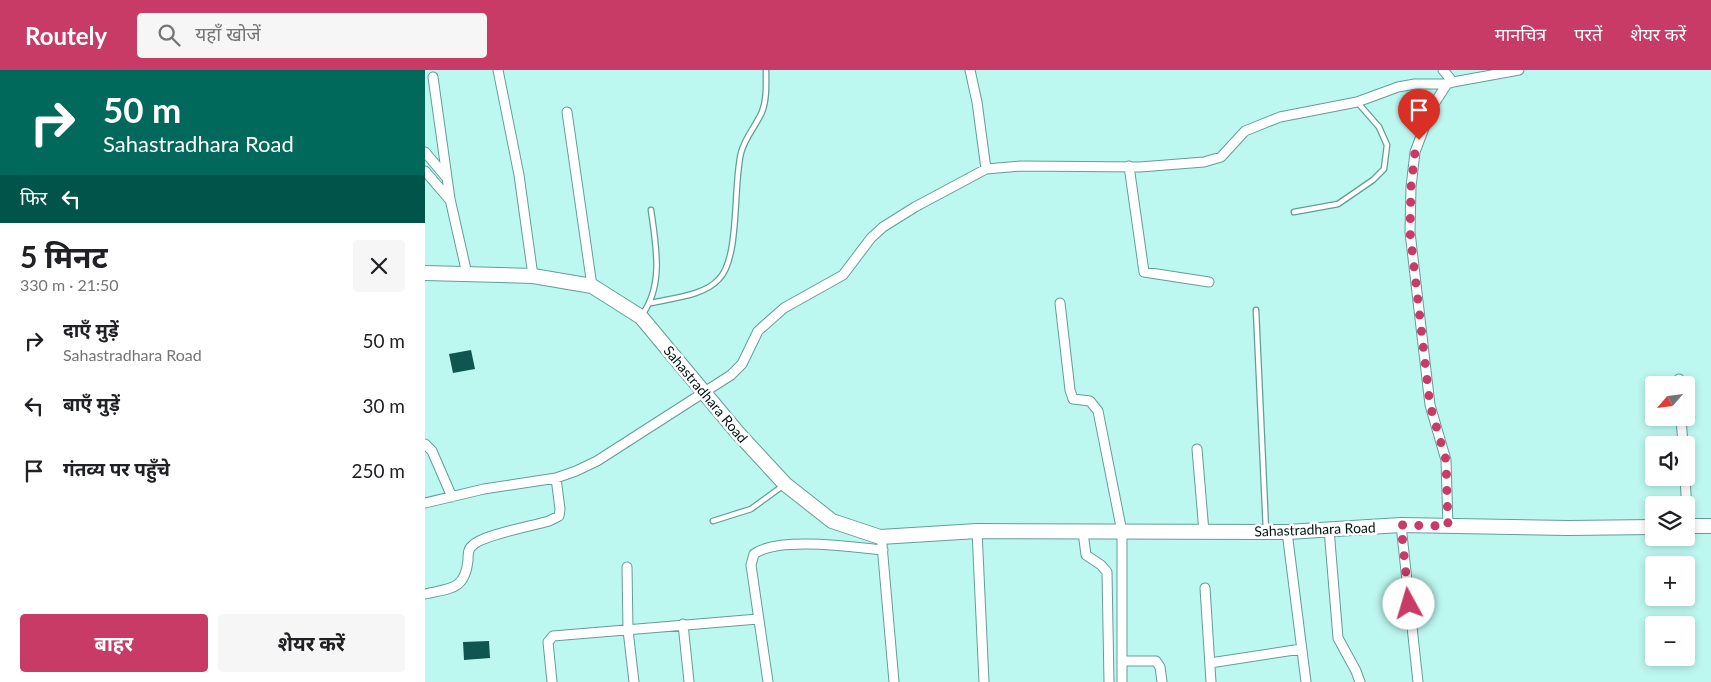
<!DOCTYPE html>
<html lang="hi">
<head>
<meta charset="utf-8">
<style>
	:root { --surface:#fff; --page:#f6f6f6; --text:#202124; --muted:#757577; --accent:#c93b67 }
	body { margin:0; font-family:Lato,"Noto Sans Devanagari",sans-serif; background:var(--page); color:var(--text); height:100vh; display:flex; flex-direction:column; font-size:19px; white-space:nowrap }
	* { box-sizing:border-box; margin:0 }
	p { font-size:16px; color:var(--muted) }
	.icon { flex:none; width:28px; height:28px; fill:none; stroke:currentColor; stroke-width:2; stroke-linecap:round; stroke-linejoin:round }
	.map { position:relative; flex:1; overflow:hidden }
	.side { display:flex; flex-direction:column; background:var(--surface); width:425px }
	.side>* { flex:none }
	.top-card { background:#00695c; color:#fff; overflow:hidden }
	.needle { width:32px; rotate:242deg }
	.fabs { position:absolute; left:1220px; top:306px; display:grid; gap:10px }
	.fabs a { display:grid; place-items:center; width:50px; height:50px; border-radius:5px; background:var(--surface); box-shadow:0 2px 8px #0003; font-size:25px }
	.pin { position:absolute; display:grid; place-items:center; width:42px; height:42px; color:#fff; margin:-51px -21px; border-radius:50% 50% 50% 0; rotate:-45deg; box-shadow:0 0 5px #0007 }
	.pin .icon { rotate:45deg }
	.me { position:absolute; width:55px; margin:-28px; rotate:354deg; stroke-linejoin:round; filter:drop-shadow(0 0 4px #0008) }
	.turn { display:flex; align-items:center; gap:18px; height:105px; padding:0 20px; font-size:22px }
	.turn .icon { width:65px; height:65px; stroke-width:2.5 }
	.turn b { display:block; font-size:35px; line-height:42px }
	.then { display:flex; align-items:center; height:48px; padding:0 20px; background:#0003; gap:10px; font-size:19px }
	.round { display:grid; place-items:center; flex:none; width:52px; height:52px; border-radius:5px; background:var(--page) }
	.overview { display:flex; align-items:center; justify-content:space-between; height:85px; padding:0 20px }
	h1 { font-size:30px; font-weight:700; line-height:38px }
	.primary-button { display:flex; gap:10px; margin-top:auto; padding:10px 20px }
	.primary-button a { flex:1; height:58px; border-radius:5px; background:var(--accent); color:#fff; font-size:20px; font-weight:700; line-height:58px; text-align:center }
	.primary-button a+a { background:var(--page); color:var(--text) }
	ul { padding:0; list-style:none }
	li { display:flex; align-items:center; gap:15px; height:65px; padding:0 20px }
	li div { flex:1 }
	li b { display:block; font-size:19px }
	li em { font-style:normal }
	header { display:flex; align-items:center; gap:30px; box-sizing:border-box; height:70px; padding:0 25px; background:var(--accent); color:#fff }
	header strong { font-size:24px }
	nav { display:flex; gap:28px; margin-inline-start:auto; font-size:18px }
	.search { width:350px; height:45px; background:var(--page); display:flex; align-items:center; gap:12px; box-sizing:border-box; padding:0 18px; border-radius:5px; color:var(--muted); font-size:19px }
	main { display:flex; flex:1; min-height:0 }
	.map>svg:first-child { display:block }
	.building { fill:#0f5650 }
	.lines { fill:none; stroke-linecap:round; stroke-linejoin:round }
	.service-casing { stroke:#649d97; stroke-width:7 }
	.minor-casing { stroke:#649d97; stroke-width:11 }
	.secondary-casing { stroke:#649d97; stroke-width:16 }
	.service { stroke:#fff; stroke-width:4.5 }
	.minor { stroke:#fff; stroke-width:9 }
	.secondary { stroke:#fff; stroke-width:14 }
	.route { stroke:#c93b67; stroke-width:9; stroke-dasharray:0 16.2 }
	.labels { text-anchor:middle; dominant-baseline:central; stroke-width:5; stroke-linejoin:round; paint-order:stroke }
	.street-label { font-size:14px; fill:#011614; stroke:#fff }
</style>
</head>
<body>
<header>
<strong>Routely</strong>
<div class="search"><svg class="icon" aria-label="search" viewBox="0 0 24 24"><circle cx="10" cy="10" r="6"/><path d="M15 15l6 6"/></svg>यहाँ खोजें</div>
<nav><a>मानचित्र</a><a>परतें</a><a>शेयर करें</a></nav>
</header>
<main>
<section class="side">
<div class="top-card">
<div class="turn"><svg class="icon" aria-label="right" viewBox="0 0 24 24"><path d="M7 20v-9h11M14 6l5 5-5 5"/></svg><div><b>50 m</b>Sahastradhara Road</div></div>
<div class="then">फिर<svg class="icon" aria-label="left" viewBox="0 0 24 24"><path d="M17 20v-9H6M10 6l-5 5 5 5"/></svg></div>
</div>
<div class="overview"><div><h1>5 मिनट</h1><p>330 m · 21:50</p></div><a class="round"><svg class="icon" aria-label="close" viewBox="0 0 24 24"><path d="M6 6l12 12M18 6L6 18"/></svg></a></div>
<ul>
<li><svg class="icon" aria-label="right" viewBox="0 0 24 24"><path d="M7 20v-9h11M14 6l5 5-5 5"/></svg><div><b>दाएँ मुड़ें</b><p>Sahastradhara Road</p></div><em>50 m</em></li>
<li><svg class="icon" aria-label="left" viewBox="0 0 24 24"><path d="M17 20v-9H6M10 6l-5 5 5 5"/></svg><div><b>बाएँ मुड़ें</b></div><em>30 m</em></li>
<li><svg class="icon" aria-label="arrive" viewBox="0 0 24 24"><path d="M6 21V4h12l-3 4 3 4H6"/></svg><div><b>गंतव्य पर पहुँचे</b></div><em>250 m</em></li>
</ul>
<div class="primary-button"><a>बाहर</a><a>शेयर करें</a></div>
</section>
<div class="map">
<svg width="1286" height="612" viewBox="0 0 1286 612">
	<rect width="100%" height="100%" fill="#bcf8f0"/>
	<path class="building" d="M 46,280 L 50,299 L 28,303 L 24,284 Z
		M 64,571 L 65,588 L 39,590 L 38,572 Z"/>
	<g class="lines">
		<defs>
			<path id="service" d="M 869,142 L 913,134 L 948,110 L 959,99 L 962,75 L 954,57 L 933,33
				M 226,233 C 247,228 279,226 294,209 C 315,188 308,115 316,83 C 320,67 331,56 337,42 C 342,29 341,14 341,0
				M 831,240 L 841,460
				M 217,245 C 239,215 231,176 226,140
				M 288,451 L 326,439 L 359,415"/>
			<path id="minor" d="M 73,0 L 94,105 L 108,206
				M 545,0 L 552,32 L 561,99
				M 1018,0 L 1028,12 L 1022,14 L 1007,37 L 990,82 L 986,117 L 985,162 L 1005,335 L 1021,390 L 1023,456
				M 8,7 L 25,129 L 42,204
				M 1028,12 L 1094,0
				M 142,42 L 167,216
				M 0,82 L 21,107
				M 704,96 L 719,202 L 784,212
				M 0,101 L 24,129
				M 635,233 L 645,320 L 648,329 L 665,331 L 673,341 L 697,462 L 697,612
				M 1254,309 L 1255,315
				M 1256,348 L 1258,375
				M 0,374 L 7,381 L 27,427
				M 772,379 L 779,462
				M 1260,408 L 1263,456
				M 0,433 L 59,419 L 131,408 L 151,401 L 172,391 L 306,305 L 317,294 L 333,261 L 359,238 L 418,205 L 446,168 L 458,157 L 490,137 L 561,99 L 596,96 L 715,97 L 779,92 L 796,87 L 820,61 L 855,47 L 932,32 L 973,17 L 990,14 L 1022,14
				M 976,455 L 993,612
				M 904,459 L 913,568 L 931,601 L 935,612
				M 552,461 L 559,612
				M 658,462 L 661,485 L 676,495 L 682,502 L 684,612
				M 862,462 L 881,612
				M 457,475 L 469,612
				M 202,497 L 203,560 L 209,612
				M 780,518 L 786,612
				M 0,524 C 26,518 40,520 43,490 C 43,485 43,479 47,476 C 56,465 108,456 124,451 L 134,446 L 135,439 L 131,408
				M 258,554 L 264,612
				M 697,591 L 731,591 L 735,597 L 737,612
				M 785,593 L 876,579
				M 127,612 L 123,572 L 128,566 L 333,549
				M 343,612 L 326,495 L 329,484 C 353,466 428,477 458,480"/>
			<path id="secondary" d="M 0,203 L 108,206 L 167,216 L 216,247 L 312,362 L 360,414 L 407,451 L 455,467 L 552,461 L 862,462 L 976,455 L 1143,458 L 1229,457
				M 1261,456 L 1286,456"/>
		</defs>
		<use href="#service" class="service-casing"/>
		<use href="#minor" class="minor-casing"/>
		<use href="#secondary" class="secondary-casing"/>
		<use href="#service" class="service"/>
		<use href="#minor" class="minor"/>
		<use href="#secondary" class="secondary"/>
	</g>
	<g class="lines">
		<path class="route" d="M 984,534 L 976,455 L 1023,456 L 1021,390 L 1005,335 L 985,162 L 986,117 L 990,82 L 994,70"/>
	</g>
	<g class="labels">
		<g class="street-label">
			<text transform="translate(281 324) rotate(50)">Sahastradhara Road</text>
			<text transform="translate(890 459) rotate(-2)">Sahastradhara Road</text>
		</g>
	</g>
</svg>
<div class="fabs">
<a><svg class="needle" viewBox="-14 -14 28 28"><path d="M0-13l5 13h-10z" fill="#e53935"/><path d="M0 13l5-13h-10z" fill="#757577"/></svg></a>
<a><svg class="icon" aria-label="sound" viewBox="0 0 24 24"><path d="M4 9h4l5-4v14l-5-4H4zM17 9q2 3 0 6"/></svg></a>
<a><svg class="icon" aria-label="layers" viewBox="0 0 24 24"><path d="M12 4l9 5-9 5-9-5zM3 14l9 5 9-5"/></svg></a>
<a>+</a>
<a>−</a>
</div>
<div class="pin" style="left:994px;top:70px;background:#d93025"><svg class="icon" aria-label="arrive" viewBox="0 0 24 24"><path d="M6 21V4h12l-3 4 3 4H6"/></svg></div>
<svg class="me" style="left:984px;top:534px" viewBox="-20 -20 40 40"><circle r="19" fill="#fff"/><path d="M0-13L10 11 0 6-10 11z" fill="#c93b67"/></svg>
</div>
</main>
</body>
</html>
